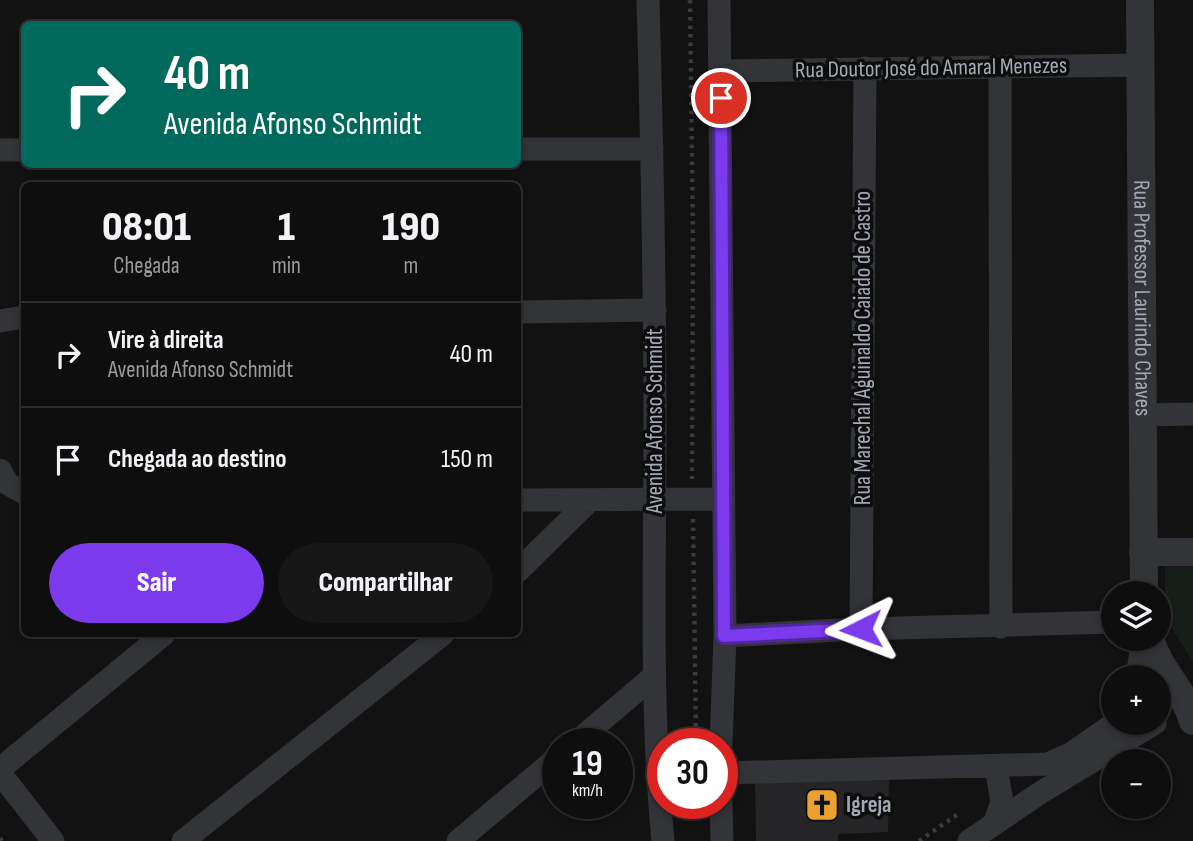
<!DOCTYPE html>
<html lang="pt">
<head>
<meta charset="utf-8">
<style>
	:root { --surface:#0e0e0e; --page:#171717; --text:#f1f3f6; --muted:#9b9c9e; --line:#2e2e2e; --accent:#7c3aed }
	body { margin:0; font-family:"Sofia Sans Condensed",sans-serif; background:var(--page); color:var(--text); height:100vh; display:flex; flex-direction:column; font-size:26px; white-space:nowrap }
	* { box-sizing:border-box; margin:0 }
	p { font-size:23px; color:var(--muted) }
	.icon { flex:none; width:38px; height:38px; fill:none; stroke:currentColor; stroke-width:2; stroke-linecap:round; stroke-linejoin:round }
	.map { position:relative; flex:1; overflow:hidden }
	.details { position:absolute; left:21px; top:182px; width:500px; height:455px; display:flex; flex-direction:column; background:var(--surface); border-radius:10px; box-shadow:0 4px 10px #0003,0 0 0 2px var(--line) }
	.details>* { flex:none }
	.banner { position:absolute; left:21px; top:21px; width:500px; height:147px; border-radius:10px; box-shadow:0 4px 10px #0003,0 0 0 2px var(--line); background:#00695c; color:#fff; overflow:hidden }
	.tools { position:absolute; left:1101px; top:581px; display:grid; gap:14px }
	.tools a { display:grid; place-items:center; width:70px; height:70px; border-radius:50%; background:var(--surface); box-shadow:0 4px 10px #0003,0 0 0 2px var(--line); font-size:35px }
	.speed { position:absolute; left:542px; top:728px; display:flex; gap:14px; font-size:35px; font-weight:700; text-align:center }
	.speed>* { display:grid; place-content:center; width:91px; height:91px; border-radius:50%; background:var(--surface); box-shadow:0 4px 10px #0003,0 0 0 2px var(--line); line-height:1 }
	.speed small { font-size:18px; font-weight:400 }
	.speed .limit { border:10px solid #d22; background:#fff; color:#111 }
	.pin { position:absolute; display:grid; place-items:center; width:60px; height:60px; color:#fff; margin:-30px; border:4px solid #fff; border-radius:50%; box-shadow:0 2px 7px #0007 }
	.me { position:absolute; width:77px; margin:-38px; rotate:267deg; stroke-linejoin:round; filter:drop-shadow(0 0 5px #0008) }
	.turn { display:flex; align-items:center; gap:24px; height:147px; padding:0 28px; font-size:32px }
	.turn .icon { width:91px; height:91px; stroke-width:2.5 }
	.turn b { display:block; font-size:49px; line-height:60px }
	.eta { display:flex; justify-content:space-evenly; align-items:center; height:119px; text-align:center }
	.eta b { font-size:42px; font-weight:800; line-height:49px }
	.action { display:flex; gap:14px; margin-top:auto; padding:14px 28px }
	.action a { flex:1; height:80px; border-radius:42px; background:var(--accent); color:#fff; font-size:28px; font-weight:800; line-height:80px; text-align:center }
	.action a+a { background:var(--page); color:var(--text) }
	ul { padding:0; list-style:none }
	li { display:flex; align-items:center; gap:21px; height:105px; padding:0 28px; border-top:2px solid var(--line) }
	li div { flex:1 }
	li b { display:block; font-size:26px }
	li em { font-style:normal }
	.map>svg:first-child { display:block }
	.green { fill:#181e19 }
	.building { fill:#252527 }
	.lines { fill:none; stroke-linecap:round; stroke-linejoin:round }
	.path { stroke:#393b3f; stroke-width:4.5; stroke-dasharray:3.5 5; stroke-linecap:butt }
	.minor { stroke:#333438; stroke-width:23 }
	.tertiary { stroke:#333438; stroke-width:28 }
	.route-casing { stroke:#51269a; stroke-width:18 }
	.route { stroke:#7c3aed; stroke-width:12 }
	.labels { text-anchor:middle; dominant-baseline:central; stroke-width:7; stroke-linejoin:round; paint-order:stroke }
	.street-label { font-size:23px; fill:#a3a9b3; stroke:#0d0d0e }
	.poi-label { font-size:23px; font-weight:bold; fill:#a3a9b3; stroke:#0d0d0e; text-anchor:start }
</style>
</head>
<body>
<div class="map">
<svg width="1193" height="841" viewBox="0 0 1193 841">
	<rect width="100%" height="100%" fill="#121213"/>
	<path class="green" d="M 1165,558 L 1193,558 L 1193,662 L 1165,617 Z"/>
	<path class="building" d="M 889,775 L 888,832 L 838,834 L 838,841 L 756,841 L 755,777 Z"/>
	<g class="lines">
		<path class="path" d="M 690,0 L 693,240 L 692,479
			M 693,519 L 696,738
			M 0,838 L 2,841
			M 919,841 L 958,814"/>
		<path class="minor" d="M 648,0 C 652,145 655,289 655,434 C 655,570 650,706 663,841
			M 719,0 L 725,636 L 721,744
			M 1000,68 L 1001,627
			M 721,71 L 1140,65
			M 518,149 L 652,149
			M 0,150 L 24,150
			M 518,312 L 655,310
			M 0,321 L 24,317
			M 1143,415 L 1193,414
			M 0,470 L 8,484 L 24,493
			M 518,500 L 723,499
			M 518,571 L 589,501
			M 861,629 L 865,68
			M 725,636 L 861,629 L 1113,622
			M 1137,677 L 1143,639
			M 574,744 L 654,676
			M 0,769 L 164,634
			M 0,773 L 53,841
			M 723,773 L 1048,764 L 1072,753 L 1115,723
			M 721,803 L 722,841
			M 994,824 L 1002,802 L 996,767
			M 183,841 L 443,634
			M 458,841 L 558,757
			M 969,841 L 1040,793 L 1155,723"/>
		<g class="tertiary">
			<path id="s1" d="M 1140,0 L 1144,593"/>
			<path d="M 1143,552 L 1193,552"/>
			<path d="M 1150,639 C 1159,670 1184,690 1193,721"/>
		</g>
	</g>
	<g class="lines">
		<defs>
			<path id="route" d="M 721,98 L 724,636 L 861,629"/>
		</defs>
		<use href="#route" class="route-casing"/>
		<use href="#route" class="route"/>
	</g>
	<defs>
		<symbol id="church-square" viewBox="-11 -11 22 22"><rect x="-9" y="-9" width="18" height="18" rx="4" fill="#eca031" stroke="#0d0d0e"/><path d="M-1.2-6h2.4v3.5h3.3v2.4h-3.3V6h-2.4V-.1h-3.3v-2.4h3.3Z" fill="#111"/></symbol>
	</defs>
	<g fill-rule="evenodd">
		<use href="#church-square" x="803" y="786" width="38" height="38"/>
	</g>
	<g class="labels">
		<g class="street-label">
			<text transform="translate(931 68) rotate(-1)">Rua Doutor José do Amaral Menezes</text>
			<text stroke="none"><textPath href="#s1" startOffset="298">Rua Professor Laurindo Chaves</textPath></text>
			<text transform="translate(863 348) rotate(-90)">Rua Marechal Aguinaldo Caiado de Castro</text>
			<text transform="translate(655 421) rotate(-90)">Avenida Afonso Schmidt</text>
		</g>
		<g class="poi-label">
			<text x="846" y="805">Igreja</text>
		</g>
	</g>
</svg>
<div class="tools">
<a><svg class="icon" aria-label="layers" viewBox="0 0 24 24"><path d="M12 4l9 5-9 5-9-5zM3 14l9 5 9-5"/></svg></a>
<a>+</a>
<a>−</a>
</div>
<div class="speed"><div>19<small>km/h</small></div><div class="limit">30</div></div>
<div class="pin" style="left:721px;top:98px;background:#d93025"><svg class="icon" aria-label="arrive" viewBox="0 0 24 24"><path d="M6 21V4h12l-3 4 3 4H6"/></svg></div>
<svg class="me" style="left:861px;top:629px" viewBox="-20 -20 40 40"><path d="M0-17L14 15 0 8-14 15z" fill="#7c3aed" stroke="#fff" stroke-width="4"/></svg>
<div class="banner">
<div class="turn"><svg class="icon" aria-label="right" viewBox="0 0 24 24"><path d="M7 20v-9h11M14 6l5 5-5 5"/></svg><div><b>40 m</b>Avenida Afonso Schmidt</div></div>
</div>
<section class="details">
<div class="eta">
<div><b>08:01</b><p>Chegada</p></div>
<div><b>1</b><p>min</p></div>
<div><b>190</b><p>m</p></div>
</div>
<ul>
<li><svg class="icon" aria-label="right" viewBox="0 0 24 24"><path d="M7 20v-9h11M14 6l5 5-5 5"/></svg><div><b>Vire à direita</b><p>Avenida Afonso Schmidt</p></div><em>40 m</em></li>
<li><svg class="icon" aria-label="arrive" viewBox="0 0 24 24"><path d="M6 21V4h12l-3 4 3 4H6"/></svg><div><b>Chegada ao destino</b></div><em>150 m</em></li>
</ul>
<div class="action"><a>Sair</a><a>Compartilhar</a></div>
</section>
</div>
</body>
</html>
